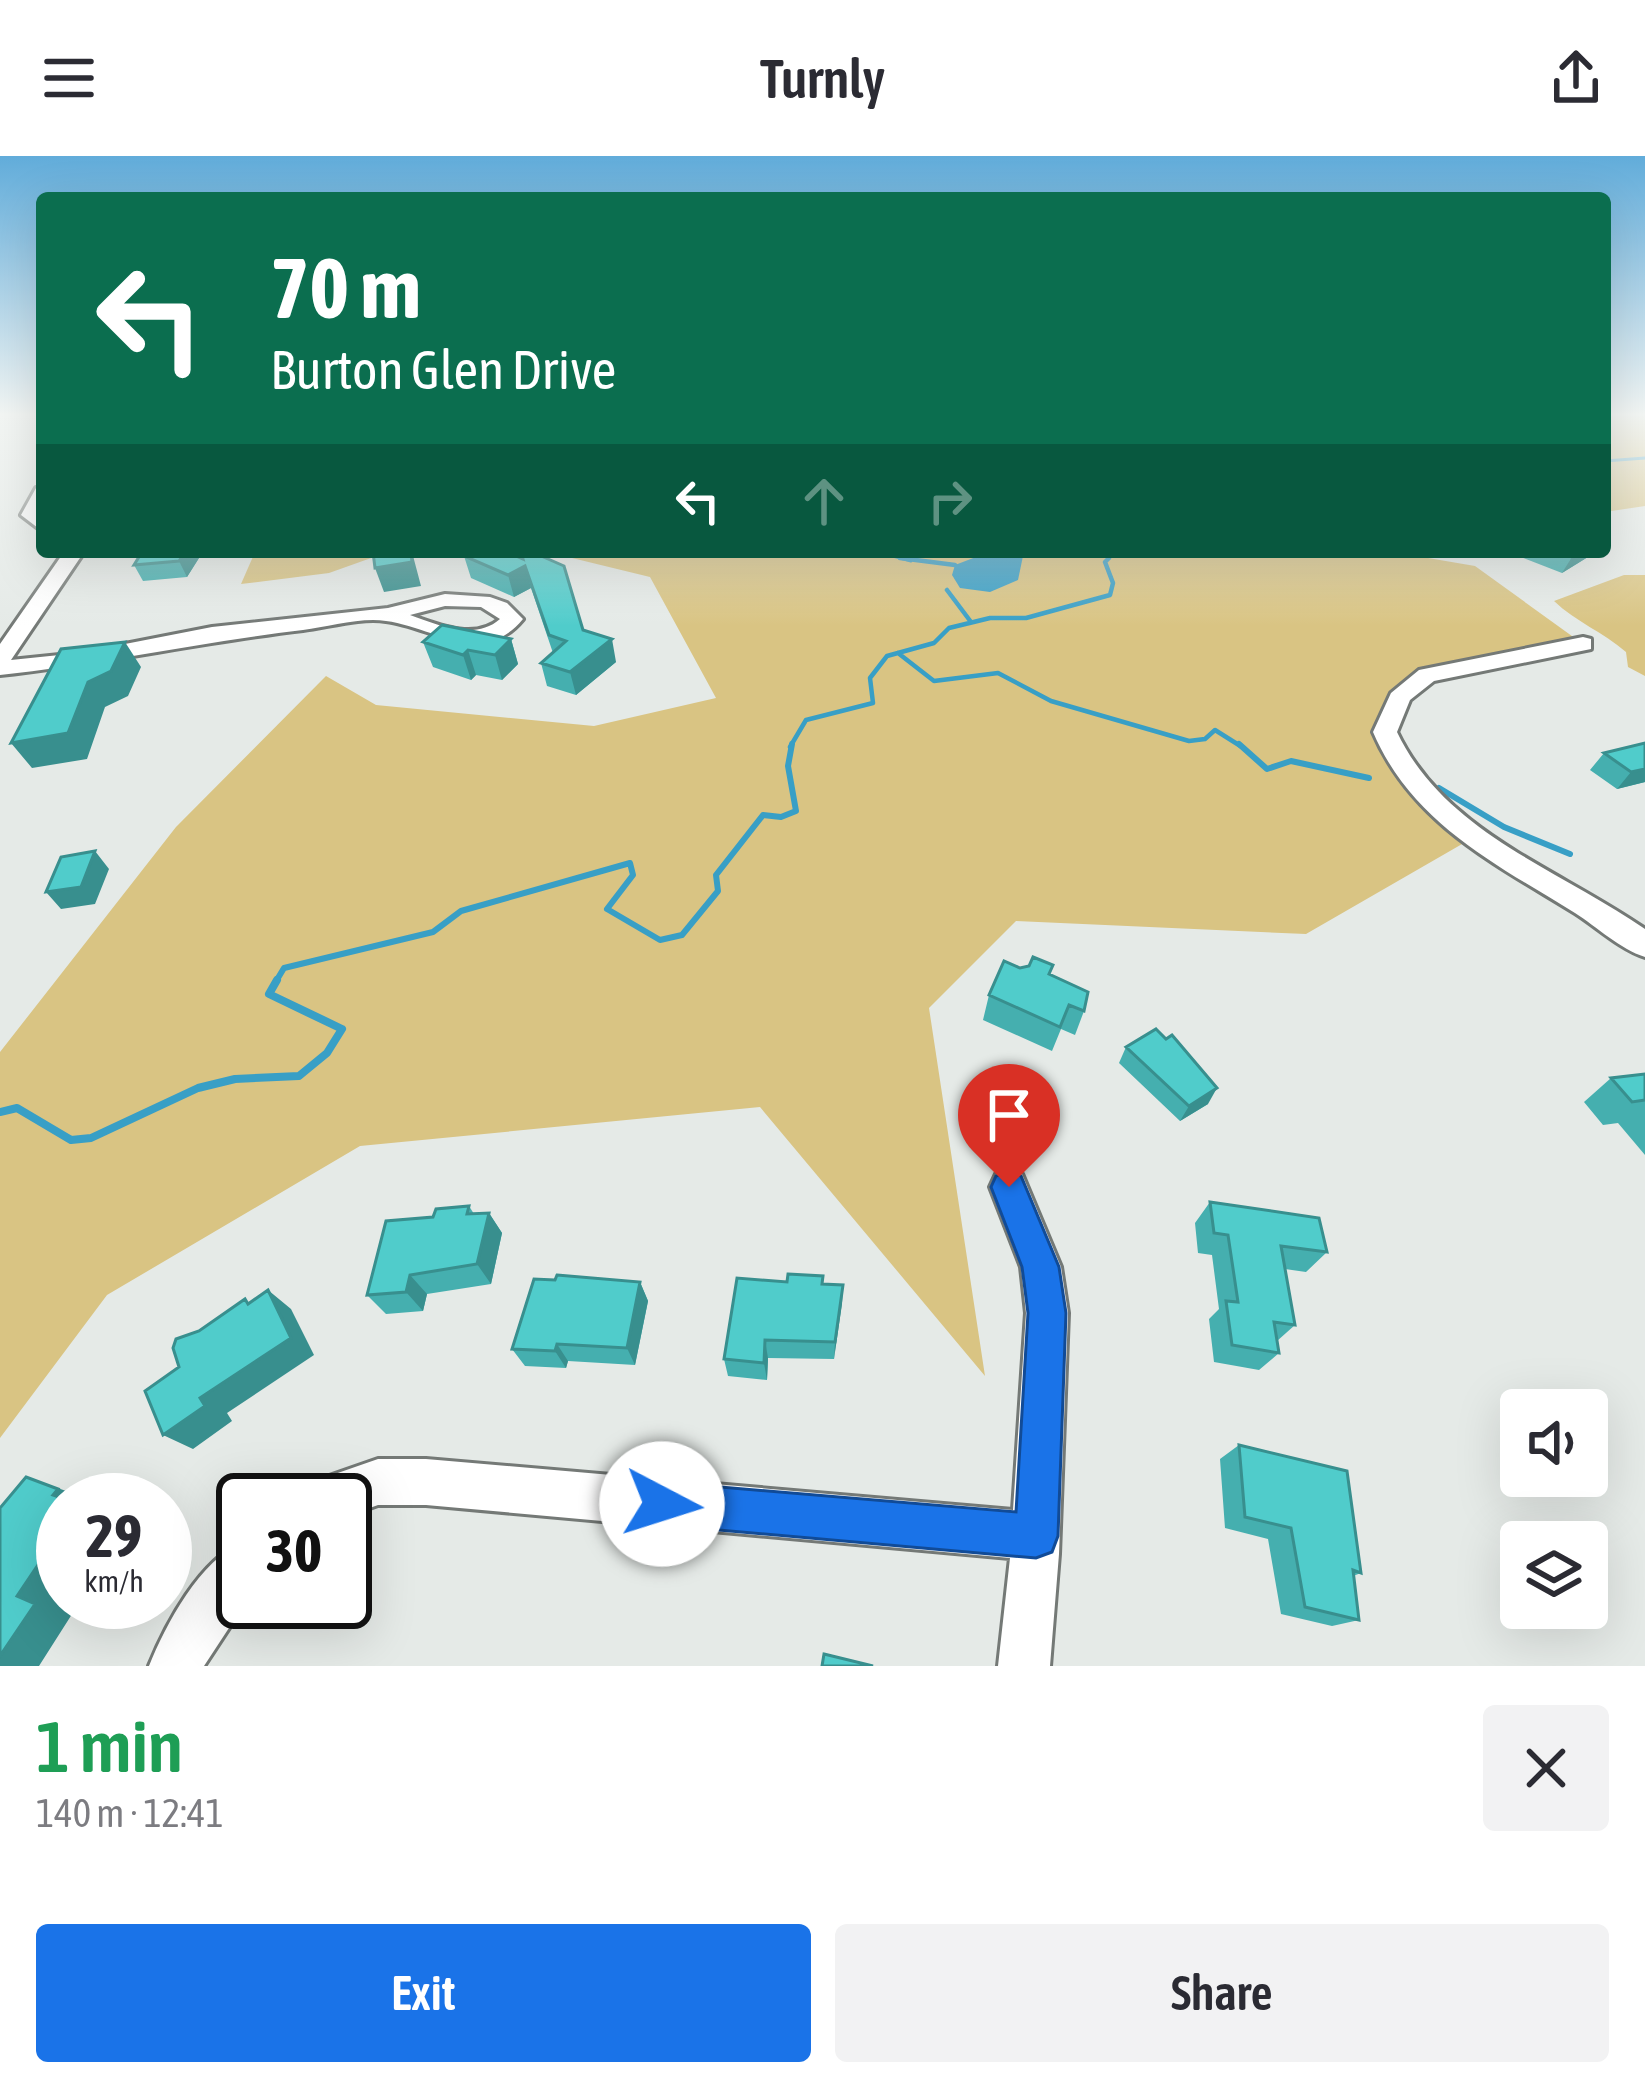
<!DOCTYPE html>
<html lang="en">
<head>
<meta charset="utf-8">
<style>
	:root { --surface:#fff; --page:#f2f2f3; --text:#2b2b33; --muted:#7c7c81; --accent:#1a73e8 }
	body { margin:0; font-family:"Asap Condensed",sans-serif; background:var(--page); color:var(--text); height:100vh; display:flex; flex-direction:column; font-size:45px; white-space:nowrap }
	* { box-sizing:border-box; margin:0 }
	p { font-size:39px; color:var(--muted) }
	.icon { flex:none; width:66px; height:66px; fill:none; stroke:currentColor; stroke-width:2; stroke-linecap:round; stroke-linejoin:round }
	.map { position:relative; height:1510px; overflow:hidden }
	.details { display:flex; flex-direction:column; background:var(--surface); flex:1 }
	.details>* { flex:none }
	.guide { position:absolute; left:36px; top:36px; width:1575px; height:366px; border-radius:12px; box-shadow:0 12px 48px #0002; background:#0b6e4f; color:#fff; overflow:hidden }
	.controls { position:absolute; left:1500px; top:1233px; display:grid; gap:24px }
	.controls a { display:grid; place-items:center; width:108px; height:108px; border-radius:12px; background:var(--surface); box-shadow:0 12px 48px #0002; font-size:60px }
	.speed { position:absolute; left:36px; top:1317px; display:flex; gap:24px; font-size:60px; font-weight:700; text-align:center }
	.speed>* { display:grid; place-content:center; width:156px; height:156px; border-radius:50%; background:var(--surface); box-shadow:0 12px 48px #0002; line-height:1 }
	.speed small { font-size:30px; font-weight:400 }
	.speed .limit { border:6px solid #111; border-radius:18px; background:#fff; color:#111 }
	.pin { position:absolute; display:grid; place-items:center; width:102px; height:102px; color:#fff; margin:-123px -51px; border-radius:50% 50% 50% 0; rotate:-45deg; box-shadow:0 0 12px #0007 }
	.pin .icon { rotate:45deg }
	.me { position:absolute; width:132px; margin:-66px; rotate:95deg; stroke-linejoin:round; filter:drop-shadow(0 0 9px #0008) }
	.turn { display:flex; align-items:center; gap:42px; height:252px; padding:0 36px; font-size:54px }
	.turn .icon { width:156px; height:156px; stroke-width:2.5 }
	.turn b { display:block; font-size:84px; line-height:102px }
	.lanes { display:flex; align-items:center; height:114px; padding:0 36px; background:#0003; justify-content:center; gap:60px; direction:ltr }
	.lanes .off { opacity:.35 }
	.round { display:grid; place-items:center; flex:none; width:126px; height:126px; border-radius:12px; background:var(--page) }
	.headline { display:flex; align-items:center; justify-content:space-between; height:204px; padding:0 36px }
	h1 { font-size:72px; font-weight:600; line-height:90px; color:#1e9e55 }
	.cta { display:flex; gap:24px; margin-top:auto; padding:24px 36px }
	.cta a { flex:1; height:138px; border-radius:12px; background:var(--accent); color:#fff; font-size:48px; font-weight:600; line-height:138px; text-align:center }
	.cta a+a { background:var(--page); color:var(--text) }
	header { display:flex; justify-content:space-between; align-items:center; height:156px; padding:0 36px; background:var(--surface); font-size:54px; font-weight:600 }
	.map>svg:first-child { display:block }
	.green { fill:#d9c483 }
	.water { fill:#389fc6 }
	.lines { fill:none; stroke-linecap:round; stroke-linejoin:round }
	.stream-far3 { stroke:#389fc6; stroke-width:3 }
	.stream-far2 { stroke:#389fc6; stroke-width:4.5 }
	.stream-far1 { stroke:#389fc6; stroke-width:6 }
	.stream { stroke:#389fc6; stroke-width:8 }
	.minor-casing { stroke:#747976; stroke-width:6 }
	.minor { fill:#fff; fill-rule:evenodd }
	.wall { fill:#45afaf }
	.shaded-wall { fill:#388f8e }
	.building { fill:#50cccb; stroke:#388f8e; stroke-width:3 }
	.route { fill:#1a73e8; stroke:#114b97; stroke-width:3 }
</style>
</head>
<body>
<header><svg class="icon" aria-label="menu" viewBox="0 0 24 24"><path d="M4 6h16M4 12h16M4 18h16"/></svg>Turnly<svg class="icon" aria-label="share" viewBox="0 0 24 24"><path d="M12 15V3M7 8l5-5 5 5M5 13v7h14v-7"/></svg></header>
<div class="map">
<svg width="1645" height="1510" viewBox="0 0 1645 1510">
	<rect width="100%" height="100%" fill="#e5eae7"/>
	<path class="green" d="M 1605,258 L 1645,258 L 1645,350 L 1605,356 Z
		M 255,396 L 388,396 L 329,417 L 241,428 Z
		M 520,396 L 1393,396 L 1475,410 L 1583,488 L 1427,519 L 1385,576 L 1476,680 L 1306,778 L 1016,765 L 929,852 L 985,1220 L 760,951 L 360,990 L 107,1139 L 0,1282 L 0,896 L 176,671 L 326,520 L 376,549 L 594,570 L 716,542 L 650,421 L 572,402 Z
		M 1624,419 L 1645,419 L 1645,520 L 1628,511 L 1626,496 C 1603,476 1576,466 1554,445 Z"/>
	<path class="water" d="M 989,396 L 1023,400 L 1018,424 L 990,436 L 960,432 L 952,419 L 955,409 Z"/>
	<g class="lines">
		<path class="stream-far3" d="M 1605,305 L 1645,302
			M 878,396 L 911,405
			M 1106,405 L 1115,396"/>
		<path class="stream-far2" d="M 900,402 L 955,409
			M 947,434 L 971,466
			M 898,497 L 934,525 L 998,517 L 1051,545 L 1189,585 L 1205,583 L 1215,574 L 1242,591
			M 790,591 L 806,564 L 873,547 L 870,522 L 887,500 L 934,487 L 949,472 L 990,462 L 1026,462 L 1110,439 L 1113,427 L 1105,406 L 1109,402"/>
		<path class="stream-far1" d="M 1239,588 L 1267,613 L 1291,605 L 1369,622
			M 1439,632 L 1504,671 L 1570,698
			M 275,827 L 284,812 L 433,776 L 461,755 L 630,707 L 633,719 L 607,753 L 660,784 L 682,779 L 718,735 L 716,719 L 763,659 L 781,661 L 796,655 L 788,610 L 792,588"/>
		<path class="stream" d="M 0,956 L 17,952 L 71,984 L 91,982 L 198,932 L 235,923 L 299,920 L 327,897 L 342,873 L 269,838 L 277,824"/>
		<defs>
			<path id="minor" d="M 42,331 L 42,375 L 21,359 L 36,332 Z
				M 64,396 L 84,396 L 11,504 L 79,497 L 212,471 L 388,452 L 445,438 L 490,441 L 507,447 L 523,463 C 483,512 433,471 386,465 C 361,461 328,471 303,474 C 201,486 102,508 0,519 L 0,488 ZM 445,450 L 481,451 L 500,463 C 475,485 438,469 410,459 Z
				M 1583,481 L 1591,483 L 1591,493 L 1434,525 L 1410,544 L 1397,576 C 1445,677 1559,713 1645,773 L 1645,801 C 1620,793 1597,771 1575,757 C 1494,707 1412,667 1373,576 L 1391,537 L 1419,514 Z
				M 1009,1013 L 1022,1018 L 1061,1111 L 1068,1157 L 1059,1398 L 1050,1510 L 998,1510 L 1010,1402 L 426,1349 L 378,1349 L 345,1361 L 345,1344 L 302,1344 L 309,1327 L 378,1303 L 426,1303 L 1013,1354 L 1026,1157 L 1021,1111 L 990,1031 L 996,1018 Z
				M 243,1386 L 246,1446 L 204,1510 L 149,1510 C 166,1468 200,1404 243,1386 Z"/>
		</defs>
		<use href="#minor" class="minor-casing"/>
		<use href="#minor" class="minor"/>
	</g>
	<path class="wall" d="M 142,396 L 196,396 L 199,402 L 187,421 L 143,425 L 134,409 Z
		M 507,396 L 616,506 L 576,539 L 547,530 L 541,507 L 553,497 L 531,432 L 514,441 L 471,422 L 464,400 Z
		M 1515,396 L 1596,396 L 1562,417 L 1513,398 Z
		M 511,483 L 518,508 L 502,524 L 476,519 L 471,524 L 433,511 L 423,486 Z
		M 1604,597 L 1645,626 L 1617,633 L 1590,614 Z
		M 1053,809 L 1050,819 L 1084,855 L 1075,879 L 1061,873 L 1052,895 L 983,864 L 989,839 L 1020,812 Z
		M 1126,891 L 1208,948 L 1180,965 L 1119,907 Z
		M 1645,918 L 1645,999 L 1618,967 L 1603,969 L 1584,946 L 1611,922 Z
		M 1210,1046 L 1327,1096 L 1306,1116 L 1285,1113 L 1295,1169 L 1277,1185 L 1279,1197 L 1259,1214 L 1214,1206 L 1209,1163 L 1219,1153 L 1212,1099 L 1198,1097 L 1195,1067 Z
		M 469,1050 L 474,1058 L 489,1057 L 502,1077 L 491,1128 L 427,1138 L 423,1155 L 386,1158 L 367,1139 L 433,1061 Z
		M 640,1126 L 648,1145 L 635,1209 L 568,1205 L 566,1212 L 525,1210 L 512,1193 Z
		M 823,1128 L 843,1129 L 834,1203 L 768,1202 L 767,1224 L 728,1220 L 724,1203 Z
		M 1239,1289 L 1361,1417 L 1353,1420 L 1359,1464 L 1332,1470 L 1281,1458 L 1268,1383 L 1225,1372 L 1220,1303 Z"/>
	<path class="shaded-wall" d="M 185,396 L 196,396 L 199,402 L 187,421 L 179,405 Z
		M 412,396 L 421,430 L 384,436 L 375,412 Z
		M 1581,396 L 1596,396 L 1562,417 L 1572,401 Z
		M 525,410 L 531,432 L 514,441 L 508,419 Z
		M 511,483 L 518,508 L 502,524 L 495,499 Z
		M 612,483 L 616,506 L 576,539 L 570,516 Z
		M 125,486 L 141,511 L 128,540 L 105,551 L 87,603 L 32,612 L 11,587 L 88,526 Z
		M 468,494 L 476,519 L 471,524 L 463,499 Z
		M 1645,613 L 1645,626 L 1617,633 L 1631,616 Z
		M 95,695 L 109,713 L 95,748 L 61,753 L 46,736 Z
		M 1217,932 L 1208,948 L 1180,965 L 1189,950 Z
		M 489,1057 L 502,1077 L 491,1128 L 477,1108 Z
		M 410,1119 L 427,1138 L 423,1155 L 406,1136 Z
		M 640,1126 L 648,1145 L 635,1209 L 627,1192 Z
		M 843,1129 L 842,1148 L 834,1203 L 835,1186 Z
		M 268,1134 L 291,1153 L 314,1199 L 227,1257 L 232,1265 L 193,1293 L 163,1279 L 200,1242 Z
		M 765,1184 L 768,1202 L 767,1224 L 764,1207 Z
		M 557,1188 L 568,1205 L 566,1212 L 555,1195 Z
		M 26,1321 L 92,1344 L 68,1344 L 53,1339 Z
		M 63,1364 L 63,1438 L 57,1448 L 74,1455 L 39,1510 L 0,1510 L 0,1500 L 17,1440 Z"/>
	<path class="building" d="M 142,396 L 185,396 L 179,405 L 134,409 Z
		M 373,396 L 411,396 L 412,406 L 375,412 Z
		M 472,396 L 507,396 L 523,403 L 521,396 L 532,396 L 564,410 L 583,474 L 612,483 L 570,516 L 541,507 L 566,485 L 549,479 L 525,410 L 508,419 L 464,400 Z
		M 1558,396 L 1581,396 L 1572,401 Z
		M 442,469 L 511,483 L 495,499 L 468,494 L 463,499 L 423,486 Z
		M 125,486 L 111,515 L 88,526 L 68,577 L 11,587 L 61,493 Z
		M 1645,587 L 1645,613 L 1631,616 L 1604,597 Z
		M 95,695 L 81,731 L 46,736 L 61,701 Z
		M 1033,801 L 1053,809 L 1049,818 L 1088,836 L 1084,855 L 1069,849 L 1060,871 L 989,839 L 1004,805 L 1020,812 L 1029,810 Z
		M 1156,873 L 1166,883 L 1172,879 L 1217,932 L 1189,950 L 1126,891 Z
		M 1645,918 L 1645,944 L 1632,946 L 1611,922 Z
		M 1210,1046 L 1319,1062 L 1327,1096 L 1281,1090 L 1295,1169 L 1274,1166 L 1279,1197 L 1232,1189 L 1226,1145 L 1238,1146 L 1228,1079 L 1214,1077 Z
		M 469,1050 L 467,1058 L 489,1057 L 477,1108 L 410,1119 L 406,1136 L 367,1139 L 386,1065 L 433,1061 L 436,1053 Z
		M 788,1118 L 823,1120 L 822,1128 L 843,1129 L 835,1186 L 765,1184 L 764,1207 L 724,1203 L 737,1122 L 787,1126 Z
		M 557,1119 L 640,1126 L 627,1192 L 557,1188 L 555,1195 L 512,1193 L 534,1123 L 555,1124 Z
		M 268,1134 L 291,1182 L 200,1242 L 205,1250 L 163,1279 L 145,1235 L 179,1211 L 173,1192 L 176,1183 L 199,1175 L 245,1143 L 248,1148 Z
		M 1239,1289 L 1347,1315 L 1361,1417 L 1353,1414 L 1359,1464 L 1305,1451 L 1291,1372 L 1245,1361 Z
		M 26,1321 L 58,1333 L 53,1339 L 68,1344 L 63,1344 L 63,1364 L 54,1377 L 58,1379 L 17,1440 L 35,1448 L 0,1500 L 0,1352 Z
		M 824,1498 L 873,1510 L 822,1510 Z"/>
	<linearGradient id="sky" x2="0" y2="1"><stop stop-color="#61acda"/><stop offset="0.55" stop-color="#f3f6f4"/><stop offset="1" stop-color="#f3f6f4" stop-opacity="0"/></linearGradient>
	<rect width="1645" height="470" fill="url(#sky)"/>
	<path class="route" d="M 1009,1015 L 1021,1020 L 1059,1111 L 1066,1157 L 1058,1380 L 1052,1396 L 1036,1402 L 662,1369 L 646,1363 L 640,1348 L 646,1333 L 662,1326 L 1016,1356 L 1028,1157 L 1022,1111 L 991,1031 L 996,1020 Z"/>
</svg>
<div class="controls">
<a><svg class="icon" aria-label="sound" viewBox="0 0 24 24"><path d="M4 9h4l5-4v14l-5-4H4zM17 9q2 3 0 6"/></svg></a>
<a><svg class="icon" aria-label="layers" viewBox="0 0 24 24"><path d="M12 4l9 5-9 5-9-5zM3 14l9 5 9-5"/></svg></a>
</div>
<div class="speed"><div>29<small>km/h</small></div><div class="limit">30</div></div>
<div class="pin" style="left:1009px;top:1031px;background:#d93025"><svg class="icon" aria-label="arrive" viewBox="0 0 24 24"><path d="M6 21V4h12l-3 4 3 4H6"/></svg></div>
<svg class="me" style="left:662px;top:1348px" viewBox="-20 -20 40 40"><circle r="19" fill="#fff"/><path d="M0-13L10 11 0 6-10 11z" fill="#1a73e8"/></svg>
<div class="guide">
<div class="turn"><svg class="icon" aria-label="left" viewBox="0 0 24 24"><path d="M17 20v-9H6M10 6l-5 5 5 5"/></svg><div><b>70 m</b>Burton Glen Drive</div></div>
<div class="lanes"><svg class="icon" aria-label="left" viewBox="0 0 24 24"><path d="M17 20v-9H6M10 6l-5 5 5 5"/></svg><svg class="icon off" aria-label="ahead" viewBox="0 0 24 24"><path d="M12 20V5M6 11l6-6 6 6"/></svg><svg class="icon off" aria-label="right" viewBox="0 0 24 24"><path d="M7 20v-9h11M14 6l5 5-5 5"/></svg></div>
</div>
</div>
<section class="details">
<div class="headline"><div><h1>1 min</h1><p>140 m · 12:41</p></div><a class="round"><svg class="icon" aria-label="close" viewBox="0 0 24 24"><path d="M6 6l12 12M18 6L6 18"/></svg></a></div>
<div class="cta"><a>Exit</a><a>Share</a></div>
</section>
</body>
</html>
